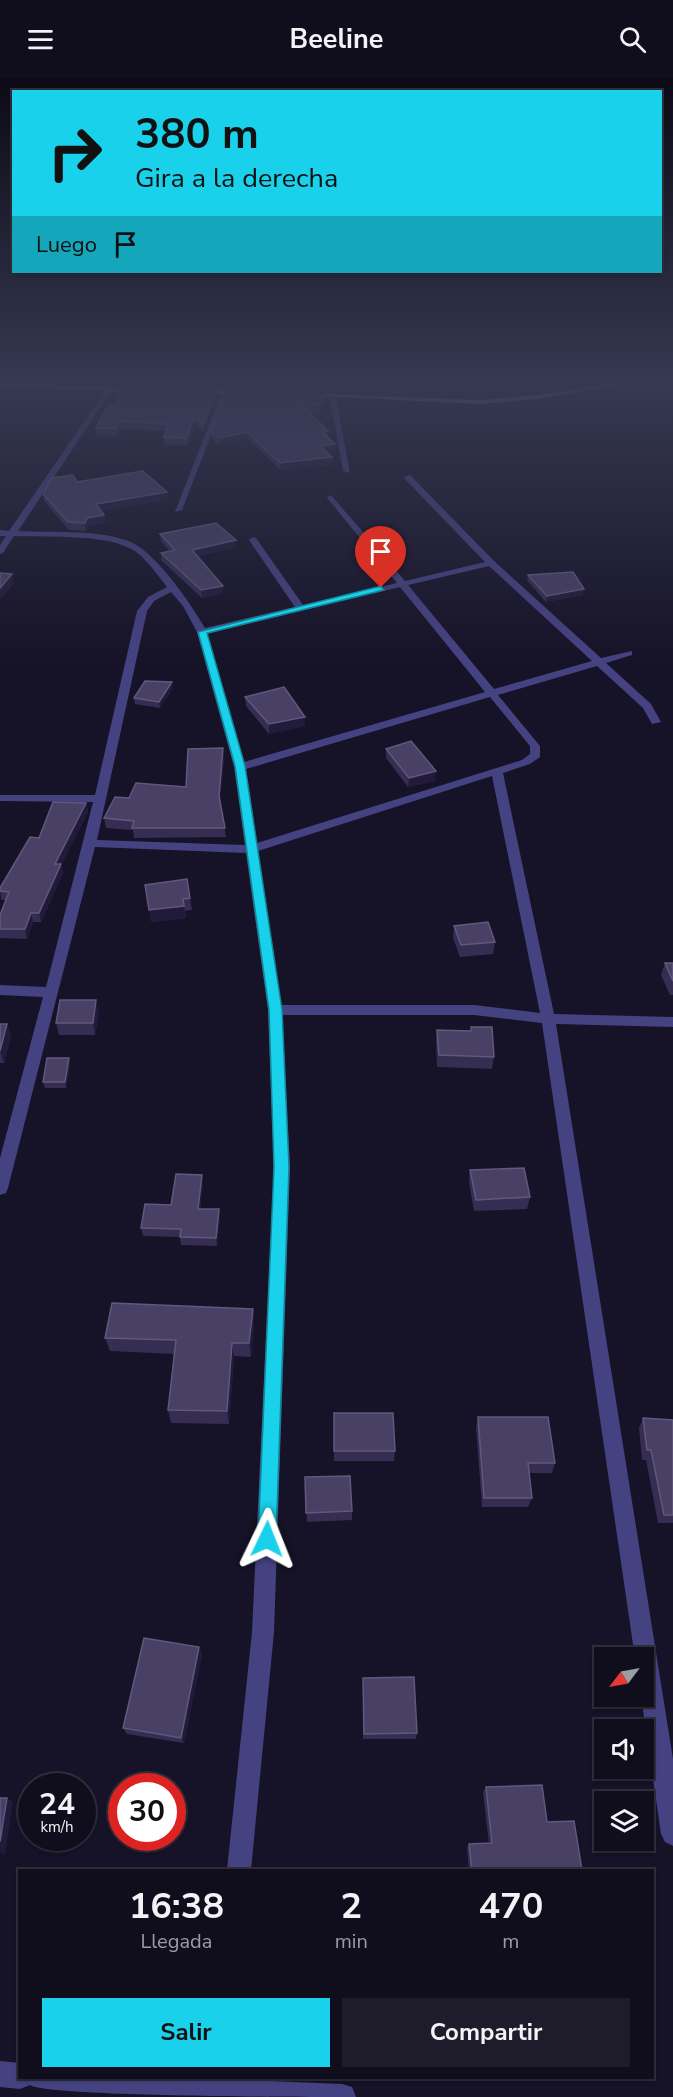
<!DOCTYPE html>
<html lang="es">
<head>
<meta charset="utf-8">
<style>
	:root { --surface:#100e1d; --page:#1e1c2a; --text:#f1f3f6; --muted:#9c9ca4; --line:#302e3b; --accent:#19d1eb }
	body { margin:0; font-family:"Nunito Sans",sans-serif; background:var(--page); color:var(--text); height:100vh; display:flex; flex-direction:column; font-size:22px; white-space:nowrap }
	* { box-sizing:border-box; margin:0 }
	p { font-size:20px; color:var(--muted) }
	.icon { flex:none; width:33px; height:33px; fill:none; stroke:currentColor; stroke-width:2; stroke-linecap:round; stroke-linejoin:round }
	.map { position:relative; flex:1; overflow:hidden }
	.details { position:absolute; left:18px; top:1791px; width:636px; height:210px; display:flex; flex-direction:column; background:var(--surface); border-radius:0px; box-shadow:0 2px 4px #0004,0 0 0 2px var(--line) }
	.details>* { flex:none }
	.banner { position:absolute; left:12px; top:12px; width:650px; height:183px; border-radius:0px; box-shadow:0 2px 4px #0004,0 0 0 2px var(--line); background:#19d1eb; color:#111; overflow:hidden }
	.needle { width:39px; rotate:238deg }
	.tools { position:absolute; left:594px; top:1569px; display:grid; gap:12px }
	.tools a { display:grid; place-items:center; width:60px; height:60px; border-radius:0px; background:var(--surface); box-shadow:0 2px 4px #0004,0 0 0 2px var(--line); font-size:30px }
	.speed { position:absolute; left:18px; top:1695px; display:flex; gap:12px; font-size:30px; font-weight:700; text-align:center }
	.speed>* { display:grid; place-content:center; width:78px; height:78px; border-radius:50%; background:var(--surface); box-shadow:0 2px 4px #0004,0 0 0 2px var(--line); line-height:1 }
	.speed small { font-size:15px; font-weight:400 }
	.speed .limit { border:9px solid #d22; background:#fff; color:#111 }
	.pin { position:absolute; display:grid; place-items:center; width:51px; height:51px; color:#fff; margin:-62px -26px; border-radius:50% 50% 50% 0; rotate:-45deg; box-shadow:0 0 6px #0007 }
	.pin .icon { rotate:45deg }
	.me { position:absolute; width:66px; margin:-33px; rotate:2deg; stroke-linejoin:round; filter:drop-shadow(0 0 4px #0008) }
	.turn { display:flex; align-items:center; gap:21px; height:126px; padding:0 24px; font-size:27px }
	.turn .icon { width:78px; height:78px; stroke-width:2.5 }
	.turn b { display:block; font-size:42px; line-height:51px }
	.then { display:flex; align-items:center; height:57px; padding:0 24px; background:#0003; gap:12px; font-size:22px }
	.eta { display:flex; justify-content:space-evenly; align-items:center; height:102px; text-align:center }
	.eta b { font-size:36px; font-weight:700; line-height:42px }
	.action { display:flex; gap:12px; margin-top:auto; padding:12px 24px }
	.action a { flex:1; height:69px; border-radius:0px; background:var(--accent); color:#111; font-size:24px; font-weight:700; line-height:69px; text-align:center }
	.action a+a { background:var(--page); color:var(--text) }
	header { display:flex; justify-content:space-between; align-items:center; height:78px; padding:0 24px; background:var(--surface); font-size:27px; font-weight:700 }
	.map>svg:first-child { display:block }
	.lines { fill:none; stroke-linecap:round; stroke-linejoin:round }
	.minor { fill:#454282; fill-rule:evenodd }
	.major { fill:#c36cf2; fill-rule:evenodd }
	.wall { fill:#362d53 }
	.shaded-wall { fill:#211a3a }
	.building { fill:#484065; stroke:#60587d; stroke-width:1.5 }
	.route { fill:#19d1eb; stroke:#108899; stroke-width:1.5 }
</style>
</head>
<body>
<header><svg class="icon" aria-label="menu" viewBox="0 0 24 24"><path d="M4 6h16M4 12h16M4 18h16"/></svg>Beeline<svg class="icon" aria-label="search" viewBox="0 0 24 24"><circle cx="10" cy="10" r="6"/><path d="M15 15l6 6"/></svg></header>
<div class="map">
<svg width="673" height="2019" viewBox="0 0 673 2019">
	<rect width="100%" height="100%" fill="#161227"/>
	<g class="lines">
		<path class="minor" d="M 112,303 L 118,303 L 18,453 C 51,455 100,451 131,464 C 157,476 191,526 205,550 L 295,529 L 249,462 L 253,459 L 256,460 L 303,527 L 397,505 L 328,421 L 327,419 L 331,417 L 405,503 L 485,484 L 403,399 L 410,397 L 494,483 L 601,580 L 632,573 L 632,577 L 606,585 L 651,626 L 661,644 L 652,646 L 643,630 L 597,588 L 498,617 L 540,668 L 540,679 L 530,686 L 503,695 L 554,936 L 673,939 L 673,949 L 556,946 L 673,1681 L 673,1768 L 665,1764 L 661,1756 L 641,1618 L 644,1618 L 644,1580 L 635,1580 L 542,945 L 474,937 L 282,937 L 290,1089 L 274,1554 L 251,1792 L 227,1792 L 252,1554 L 274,1089 L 268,932 L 246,775 L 95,769 L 8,1110 L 6,1115 L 0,1117 L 0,1080 L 43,919 L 0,917 L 0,907 L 46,909 L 93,724 L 0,723 L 0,717 L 95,717 L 137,533 L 148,519 L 167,509 C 159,499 150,486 140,477 C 115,454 48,460 14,458 L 3,475 L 0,476 L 0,467 L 6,458 L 0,458 L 0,452 L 9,453 ZM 489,488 L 592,583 L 494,611 L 408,507 ZM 400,509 L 485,614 L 244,684 L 207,556 ZM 171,514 L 183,528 L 197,554 L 234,689 L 245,767 L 97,762 L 147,533 L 154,523 ZM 490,619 L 530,668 L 530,676 L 522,682 L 257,765 L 246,691 ZM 492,698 L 540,935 L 474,927 L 281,927 L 258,773 Z
			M 226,303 L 232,303 L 182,432 L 175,434 Z
			M 323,303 L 329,303 L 334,309 L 350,395 L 343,393 L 328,309 Z
			M 0,1983 L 20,1985 L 20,2000 L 204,2000 L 342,2006 L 352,2009 L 356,2019 C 313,2019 46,2019 30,2007 L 20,2011 L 0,2009 Z"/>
		<path class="major" d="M 627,303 L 642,303 L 537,321 L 480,326 L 300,317 L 303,315 L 480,322 L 537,317 Z
			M 0,305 L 141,310 L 144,312 L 141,314 L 0,309 Z
			M 198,312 L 246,313 L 249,315 L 246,317 L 196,315 Z"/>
	</g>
	<path class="wall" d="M 0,303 L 52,303 L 51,304 Z
		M 128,303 L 224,303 L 220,311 L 129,308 Z
		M 231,306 L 325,310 L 326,315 L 231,312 Z
		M 217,312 L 217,319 L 204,354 L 195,347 L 188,367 L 164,367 L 164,359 L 166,353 L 121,351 L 118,358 L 97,357 L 96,350 L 115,327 Z
		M 227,313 L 324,324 L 319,335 L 309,334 L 328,353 L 328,359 L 335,374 L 327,375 L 332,379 L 332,387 L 281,392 L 248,361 L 219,367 L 212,361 L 211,354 Z
		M 77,404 L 168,422 L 101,433 L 105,445 L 88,448 L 86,453 L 69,452 L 44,423 L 43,416 Z
		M 160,456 L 236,462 L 236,469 L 198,478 L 223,508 L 223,515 L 202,520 L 161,482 L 161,475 L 170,473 L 161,463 Z
		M 528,497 L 583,517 L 546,524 L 527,502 Z
		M 173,610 L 160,630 L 135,626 L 134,620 Z
		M 245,619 L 305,639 L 305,648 L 269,656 L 246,628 Z
		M 386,671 L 435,703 L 408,709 L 386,680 Z
		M 224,679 L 220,725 L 226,759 L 134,760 L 133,752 L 106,750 L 104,740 L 129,720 L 186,709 Z
		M 86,725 L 88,734 L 61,787 L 63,795 L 41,844 L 33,844 L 27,861 L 0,860 L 0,837 L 6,822 L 1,822 L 0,810 L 39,760 Z
		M 187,801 L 192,832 L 185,833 L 186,840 L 151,844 Z
		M 454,848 L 495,864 L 493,876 L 460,879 L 453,860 Z
		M 665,885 L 673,885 L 673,917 L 670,917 L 661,897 Z
		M 99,934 L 95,957 L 59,957 L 56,945 Z
		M 0,946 L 7,946 L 11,958 L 4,985 L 0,985 Z
		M 471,949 L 494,979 L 492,991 L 437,989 L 436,964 L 437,952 L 470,953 Z
		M 70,986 L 66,1010 L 45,1010 L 43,1004 Z
		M 470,1092 L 530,1119 L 527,1131 L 474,1133 L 469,1104 Z
		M 203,1105 L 200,1131 L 219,1131 L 220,1139 L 217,1168 L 181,1167 L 180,1159 L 143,1158 L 141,1150 L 171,1127 Z
		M 253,1231 L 254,1245 L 251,1279 L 234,1278 L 229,1346 L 171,1345 L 168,1332 L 174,1276 L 110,1273 L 105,1260 Z
		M 334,1335 L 395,1373 L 394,1383 L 334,1383 Z
		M 478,1339 L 555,1385 L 552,1395 L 529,1395 L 532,1420 L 528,1429 L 482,1429 L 476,1349 Z
		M 643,1340 L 673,1342 L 673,1445 L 658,1445 L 646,1382 L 642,1382 L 639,1350 Z
		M 305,1399 L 352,1433 L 352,1442 L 307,1444 Z
		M 199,1569 L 202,1576 L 184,1665 L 127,1656 L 123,1650 Z
		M 363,1600 L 417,1655 L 416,1661 L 363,1661 Z
		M 486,1709 L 547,1744 L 582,1792 L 469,1792 L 467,1770 L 469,1766 L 489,1766 L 483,1714 Z"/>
	<path class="shaded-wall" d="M 221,303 L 224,303 L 220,311 L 220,306 Z
		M 217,312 L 217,319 L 204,354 L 203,347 Z
		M 324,317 L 324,324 L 319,335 L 319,327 Z
		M 194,339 L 195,347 L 188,367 L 187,360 Z
		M 120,343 L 121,351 L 118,358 L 117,350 Z
		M 322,353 L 328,353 L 328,360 Z
		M 247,354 L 248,361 L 219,367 L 219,360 Z
		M 335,366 L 335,374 L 320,376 L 320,368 Z
		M 332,379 L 332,387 L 281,392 L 280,385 Z
		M 167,414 L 168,422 L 97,434 L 96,426 Z
		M 104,437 L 105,445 L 88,448 L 86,453 L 85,445 L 87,440 Z
		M 236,462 L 236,469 L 193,479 L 192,472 Z
		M 12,496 L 14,505 L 0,522 L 0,510 Z
		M 223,508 L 223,515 L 202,520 L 201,512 Z
		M 584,511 L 583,517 L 546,524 L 547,518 Z
		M 172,604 L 173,610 L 160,630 L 159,624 Z
		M 305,639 L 305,648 L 269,656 L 269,646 Z
		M 223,670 L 224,679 L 220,728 L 219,718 Z
		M 436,693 L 435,703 L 408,709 L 409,700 Z
		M 86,725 L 88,734 L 61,787 L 63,795 L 41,844 L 39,835 L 55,786 Z
		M 184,828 L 186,840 L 151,844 L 149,832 Z
		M 31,835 L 33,844 L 27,861 L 25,851 Z
		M 96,922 L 99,934 L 95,957 L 93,945 Z
		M 7,946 L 11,958 L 4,985 L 0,973 Z
		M 69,980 L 70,986 L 66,1010 L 65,1004 Z
		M 202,1097 L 203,1105 L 199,1139 L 198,1131 Z
		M 219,1131 L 220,1139 L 217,1168 L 216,1160 Z
		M 253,1231 L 254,1245 L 251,1279 L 249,1265 Z
		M 232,1265 L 234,1278 L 229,1346 L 227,1333 Z
		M 199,1569 L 202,1576 L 184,1665 L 181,1660 Z
		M 7,1720 L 13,1724 L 5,1777 L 0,1774 L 0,1764 Z"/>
	<path class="building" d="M 142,303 L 221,303 L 220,306 Z
		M 232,303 L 321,303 L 325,310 L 231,306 Z
		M 124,309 L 217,312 L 203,347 L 194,339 L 187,360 L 164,359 L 169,346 L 120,343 L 117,350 L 96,350 L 108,327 L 115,327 Z
		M 227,313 L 324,317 L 319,327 L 302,327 L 328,353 L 322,353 L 335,366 L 320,368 L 332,379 L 280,385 L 247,354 L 219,360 L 211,354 Z
		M 143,393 L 167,414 L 96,426 L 104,437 L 87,440 L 85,445 L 68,444 L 43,416 L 52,400 L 73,397 L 77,404 Z
		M 216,445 L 236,462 L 192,472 L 223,508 L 201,512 L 161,475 L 175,472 L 160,456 Z
		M 573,494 L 584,511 L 547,518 L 528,497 Z
		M 0,495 L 12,496 L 0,510 Z
		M 145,603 L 172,604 L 159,624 L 134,620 Z
		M 284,609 L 305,639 L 269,646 L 245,619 Z
		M 411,663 L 436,693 L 409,700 L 386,671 Z
		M 223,670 L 219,718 L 225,750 L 132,750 L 134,743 L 104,740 L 115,719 L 129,720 L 136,705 L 186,709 L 188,671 Z
		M 53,724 L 86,725 L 55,786 L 61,786 L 39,835 L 31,835 L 25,851 L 0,851 L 0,837 L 9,814 L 0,813 L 0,810 L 30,759 L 39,760 Z
		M 187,801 L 190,820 L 183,821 L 184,828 L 149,832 L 145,807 Z
		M 488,844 L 495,864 L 461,867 L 454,848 Z
		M 665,885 L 673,885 L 673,903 Z
		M 60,922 L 96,922 L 93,945 L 56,945 Z
		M 0,946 L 7,946 L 0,973 Z
		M 471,949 L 492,949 L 494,979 L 439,977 L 437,952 L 471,953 Z
		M 47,980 L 69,980 L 65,1004 L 43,1004 Z
		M 524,1090 L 530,1119 L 476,1122 L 470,1092 Z
		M 176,1096 L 202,1097 L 198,1131 L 219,1131 L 216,1160 L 180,1159 L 181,1151 L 141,1150 L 145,1126 L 171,1127 Z
		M 112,1225 L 253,1231 L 249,1265 L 232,1265 L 227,1333 L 168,1332 L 176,1262 L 105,1260 Z
		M 334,1335 L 393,1335 L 395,1373 L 334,1373 Z
		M 478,1339 L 548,1339 L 555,1385 L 528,1385 L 532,1420 L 484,1420 Z
		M 643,1340 L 673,1342 L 673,1437 L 664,1437 L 651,1372 L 647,1372 Z
		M 350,1398 L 352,1433 L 306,1435 L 305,1399 Z
		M 144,1560 L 199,1569 L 181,1660 L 123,1650 Z
		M 414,1599 L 417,1655 L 364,1656 L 363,1600 Z
		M 542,1707 L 547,1744 L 574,1743 L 582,1792 L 472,1792 L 469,1766 L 492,1765 L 486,1709 Z
		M 0,1720 L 7,1720 L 0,1764 Z"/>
	<linearGradient id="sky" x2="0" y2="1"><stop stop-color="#0c0a15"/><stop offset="0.52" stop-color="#363952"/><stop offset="1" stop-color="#363952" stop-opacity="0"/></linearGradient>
	<rect width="673" height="586" fill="url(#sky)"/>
	<path class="route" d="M 381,508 L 384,512 L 207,555 L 245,688 L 282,932 L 289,1089 L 276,1461 L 274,1468 L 267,1471 L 261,1468 L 258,1461 L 274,1089 L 269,932 L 235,688 L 198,554 Z"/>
</svg>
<div class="tools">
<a><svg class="needle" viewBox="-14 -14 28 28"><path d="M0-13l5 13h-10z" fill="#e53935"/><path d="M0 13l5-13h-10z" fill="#9c9ca4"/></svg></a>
<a><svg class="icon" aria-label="sound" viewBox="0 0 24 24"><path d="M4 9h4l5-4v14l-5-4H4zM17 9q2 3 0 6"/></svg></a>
<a><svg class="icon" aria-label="layers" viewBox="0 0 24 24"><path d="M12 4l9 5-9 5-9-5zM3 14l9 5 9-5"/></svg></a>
</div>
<div class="speed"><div>24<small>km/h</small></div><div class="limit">30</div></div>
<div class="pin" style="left:381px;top:510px;background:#d93025"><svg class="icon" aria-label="arrive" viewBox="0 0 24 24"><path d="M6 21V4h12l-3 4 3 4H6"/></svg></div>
<svg class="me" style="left:267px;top:1461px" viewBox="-20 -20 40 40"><path d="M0-17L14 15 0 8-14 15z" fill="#19d1eb" stroke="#fff" stroke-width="4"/></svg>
<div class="banner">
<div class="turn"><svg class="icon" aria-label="right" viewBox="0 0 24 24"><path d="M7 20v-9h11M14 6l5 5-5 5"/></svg><div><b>380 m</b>Gira a la derecha</div></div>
<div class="then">Luego<svg class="icon" aria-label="arrive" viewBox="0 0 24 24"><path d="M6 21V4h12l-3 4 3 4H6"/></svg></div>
</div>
<section class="details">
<div class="eta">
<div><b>16:38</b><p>Llegada</p></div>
<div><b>2</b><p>min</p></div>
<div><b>470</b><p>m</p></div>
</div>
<div class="action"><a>Salir</a><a>Compartir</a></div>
</section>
</div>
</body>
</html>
